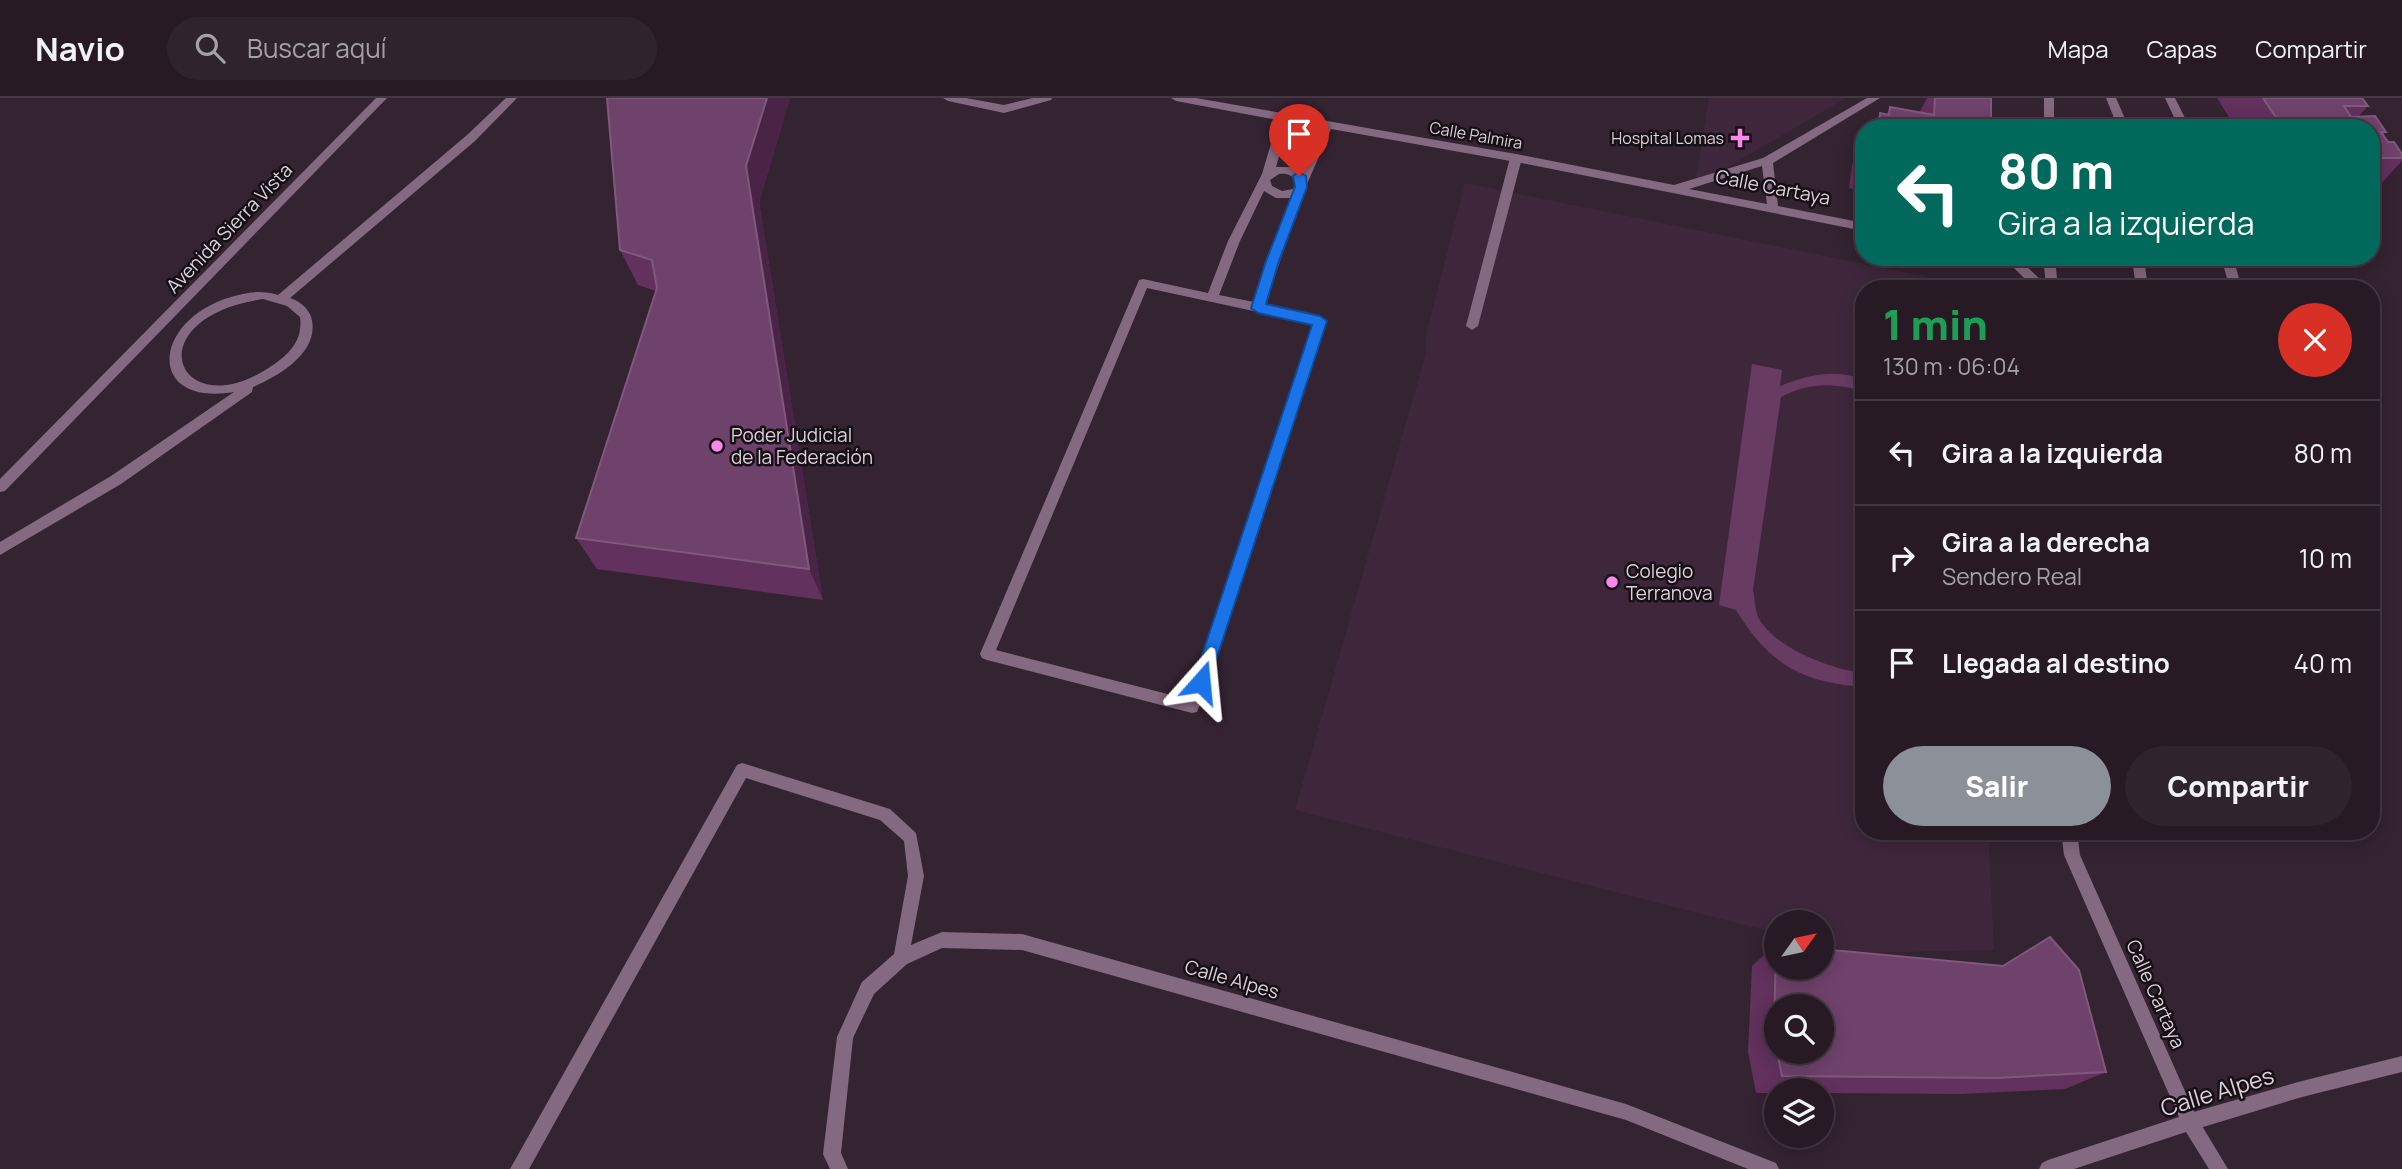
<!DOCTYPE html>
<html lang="es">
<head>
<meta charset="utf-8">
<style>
	:root { --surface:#271a25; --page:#2f232d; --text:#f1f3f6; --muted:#a4a1a7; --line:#433842; --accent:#8c9099 }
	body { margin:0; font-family:Manrope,sans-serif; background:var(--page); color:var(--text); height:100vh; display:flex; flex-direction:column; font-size:26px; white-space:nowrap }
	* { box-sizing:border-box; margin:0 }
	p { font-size:23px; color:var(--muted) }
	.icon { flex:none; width:38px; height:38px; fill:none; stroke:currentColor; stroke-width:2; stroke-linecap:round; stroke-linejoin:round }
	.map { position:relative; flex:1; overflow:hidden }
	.drawer { position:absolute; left:1855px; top:182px; width:525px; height:560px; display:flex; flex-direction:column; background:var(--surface); border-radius:28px; box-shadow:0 4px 18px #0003,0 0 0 2px var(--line) }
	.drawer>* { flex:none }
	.banner { position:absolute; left:1855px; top:21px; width:525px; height:147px; border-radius:28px; box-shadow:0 4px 18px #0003,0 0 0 2px var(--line); background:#00695c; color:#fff; overflow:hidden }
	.needle { width:46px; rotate:57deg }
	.tools { position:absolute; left:1764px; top:812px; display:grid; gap:14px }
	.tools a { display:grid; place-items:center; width:70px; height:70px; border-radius:50%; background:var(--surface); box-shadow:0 4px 18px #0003,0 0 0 2px var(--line); font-size:35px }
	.pin { position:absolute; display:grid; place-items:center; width:60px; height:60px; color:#fff; margin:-72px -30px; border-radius:50% 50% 50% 0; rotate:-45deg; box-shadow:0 0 7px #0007 }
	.pin .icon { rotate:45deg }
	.me { position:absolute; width:77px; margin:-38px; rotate:18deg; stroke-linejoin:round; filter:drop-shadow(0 0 5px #0008) }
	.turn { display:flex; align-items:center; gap:24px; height:147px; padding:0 28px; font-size:32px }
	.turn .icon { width:91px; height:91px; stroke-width:2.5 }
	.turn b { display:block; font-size:49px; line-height:60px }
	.round { display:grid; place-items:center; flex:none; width:74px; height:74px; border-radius:37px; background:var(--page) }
	.head { display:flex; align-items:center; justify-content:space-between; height:119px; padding:0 28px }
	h1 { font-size:42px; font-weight:800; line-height:52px; color:#1e9e55 }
	.button { display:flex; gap:14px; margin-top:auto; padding:14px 28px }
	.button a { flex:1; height:80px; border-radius:42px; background:var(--accent); color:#fff; font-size:28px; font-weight:800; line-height:80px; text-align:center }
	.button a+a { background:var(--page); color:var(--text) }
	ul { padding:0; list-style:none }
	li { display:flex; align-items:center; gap:21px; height:105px; padding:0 28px; border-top:2px solid var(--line) }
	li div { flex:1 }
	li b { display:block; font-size:26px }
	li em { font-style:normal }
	header { display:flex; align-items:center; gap:42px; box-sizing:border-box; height:98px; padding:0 35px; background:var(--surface); border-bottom:2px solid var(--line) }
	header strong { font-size:33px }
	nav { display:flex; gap:38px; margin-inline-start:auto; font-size:24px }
	.search { width:490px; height:63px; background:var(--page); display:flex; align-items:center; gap:18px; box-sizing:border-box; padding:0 24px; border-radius:38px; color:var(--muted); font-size:26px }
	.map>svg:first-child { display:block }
	.built { fill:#3e273b }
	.green { fill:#683b63 }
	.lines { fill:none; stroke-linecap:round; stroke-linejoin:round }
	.service { fill:#846a80; fill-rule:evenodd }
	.minor { fill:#846a80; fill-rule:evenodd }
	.tertiary { fill:#846a80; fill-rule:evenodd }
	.wall { fill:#62315d; fill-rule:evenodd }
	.shaded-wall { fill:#4a2446 }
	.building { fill:#6f426b; stroke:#80587c; stroke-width:2 }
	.route { fill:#1a73e8; stroke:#114b97; stroke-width:2 }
	.poi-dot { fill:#f888ea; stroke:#170f16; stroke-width:2.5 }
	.labels { text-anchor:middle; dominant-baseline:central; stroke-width:5; stroke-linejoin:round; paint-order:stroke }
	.far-street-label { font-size:16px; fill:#dcd0da; stroke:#170f16 }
	.far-poi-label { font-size:16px; fill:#dcd0da; stroke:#170f16; text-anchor:end }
	.street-label { font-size:19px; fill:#dcd0da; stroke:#170f16 }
	.poi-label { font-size:19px; fill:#dcd0da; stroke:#170f16; text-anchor:start }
	.near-street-label { font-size:23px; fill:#dcd0da; stroke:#170f16 }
</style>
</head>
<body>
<header>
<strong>Navio</strong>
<div class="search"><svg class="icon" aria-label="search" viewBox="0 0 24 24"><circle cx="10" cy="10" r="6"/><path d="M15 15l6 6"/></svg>Buscar aquí</div>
<nav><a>Mapa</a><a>Capas</a><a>Compartir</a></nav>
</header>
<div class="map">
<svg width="2402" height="1071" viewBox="0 0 2402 1071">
	<rect width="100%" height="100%" fill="#342331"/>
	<path class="built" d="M 1709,0 L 1846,0 L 1709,80 L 1696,79 Z
		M 1465,85 L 1987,191 L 1864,191 L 1864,733 L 1988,733 L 1994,852 L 1854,855 L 1822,846 L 1822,824 L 1776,824 L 1776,835 L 1295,712 L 1426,255 L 1426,237 Z"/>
	<path class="green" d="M 1752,266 L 1782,272 L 1780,288 C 1808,277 1835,270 1864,282 L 1864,294 C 1835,284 1808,285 1781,299 L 1753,492 C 1755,500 1755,512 1758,519 C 1774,550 1832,572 1864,575 L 1864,589 C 1801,584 1769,566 1736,512 L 1719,507 Z"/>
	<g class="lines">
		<path class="service" d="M 943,0 L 966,0 L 1004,7 L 1033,0 L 1052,0 L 1051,2 L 1004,15 L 948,3 Z
			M 2106,0 L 2116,0 L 2129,30 L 2118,30 Z
			M 2165,0 L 2175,0 L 2190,30 L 2179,30 Z
			M 1516,56 L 1522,60 L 1478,228 L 1472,232 L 1466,228 L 1510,60 Z
			M 2132,159 L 2144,159 L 2148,191 L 2136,191 Z
			M 2221,159 L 2233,159 L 2242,191 L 2230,191 Z
			M 2402,958 L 2402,974 L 2302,999 L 2190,1033 L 2184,1030 L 2181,1024 L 2184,1018 L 2190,1015 L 2302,983 Z"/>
		<path class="minor" d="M 1171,0 L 1196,0 L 1516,56 L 1674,87 L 1763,60 L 1867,0 L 1880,0 L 1773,65 L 1778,108 L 1864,125 L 1864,133 L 1516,64 L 1331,31 L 1304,93 L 1265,207 L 1320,219 L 1326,223 L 1199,609 L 1197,614 L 1192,615 L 987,562 L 982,560 L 980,556 L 1139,182 L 1143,181 L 1208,195 L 1228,143 L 1262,76 L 1278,22 L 1176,3 ZM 1289,23 L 1321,29 L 1300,74 L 1289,69 L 1276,69 ZM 1762,68 L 1767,106 L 1689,91 ZM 1279,76 C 1287,75 1292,77 1296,83 L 1293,91 L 1282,93 L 1272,88 L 1270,82 ZM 1264,93 L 1276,100 L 1290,100 L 1254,204 L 1219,197 L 1240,143 ZM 1147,190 L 1313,226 L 1187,601 L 996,552 Z
			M 2044,0 L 2054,0 L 2054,30 L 2044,30 Z
			M 2003,159 L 2017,159 L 2046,187 L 2043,159 L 2055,159 L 2058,191 L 2035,191 Z
			M 742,665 L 890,711 L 916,735 L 924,778 L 911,847 L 942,834 L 1022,836 L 1626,1006 L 1776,1065 L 1779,1071 L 1748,1071 L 1626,1022 L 1022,852 L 942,850 L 907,866 L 874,896 L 853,940 L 841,1055 L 848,1071 L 830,1071 L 823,1056 L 837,939 L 862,884 L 894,856 L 908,778 L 904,743 L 880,722 L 746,680 L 529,1071 L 510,1071 L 737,667 Z
			M 2061,733 L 2077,733 L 2080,757 L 2196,1018 L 2228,1071 L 2209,1071 L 2186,1034 L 2074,1071 L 2039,1071 L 2042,1065 L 2048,1062 L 2179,1019 L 2064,757 Z"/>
		<path class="tertiary" d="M 376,0 L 387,0 L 5,393 L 0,394 L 0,381 Z
			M 506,0 L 517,0 L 475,43 L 290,200 C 300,203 311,212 312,223 C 318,255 279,278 253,289 L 252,294 L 121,386 L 0,457 L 0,444 L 111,378 L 234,294 C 145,309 152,222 231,199 C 248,194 261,192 278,197 L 467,37 ZM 263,201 L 287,208 L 300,219 C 303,241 291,255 273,267 C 177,333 132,220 263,201 Z"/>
	</g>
	<path class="wall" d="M 607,0 L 790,0 L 759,104 L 823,502 L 597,471 L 576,440 L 656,193 L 638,187 L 620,152 Z
		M 1927,0 L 1991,0 L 1991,30 L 1873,30 L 1880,15 L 1886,17 L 1890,9 L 1919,15 Z
		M 2217,0 L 2362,0 L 2368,8 L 2358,19 L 2386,34 L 2383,37 L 2388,44 L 2402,56 L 2402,63 L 2375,92 L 2371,92 L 2371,30 L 2236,30 Z
		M 1864,43 L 1864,93 L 1849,90 L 1852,67 Z
		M 1776,846 L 2106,974 L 2065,991 L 1960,996 L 1822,995 L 1822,992 L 1776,992 L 1776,995 L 1756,995 L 1748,954 L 1752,868 ZM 1776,908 L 1822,954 L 1776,954 Z"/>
	<path class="shaded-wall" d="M 767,0 L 790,0 L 759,104 L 823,502 L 809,471 L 746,68 Z"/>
	<path class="building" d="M 607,0 L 767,0 L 746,68 L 809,471 L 576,440 L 657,190 L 652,162 L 620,152 Z
		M 1935,0 L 1991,0 L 1991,30 L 1879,30 L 1880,15 L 1889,17 L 1890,9 L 1934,17 Z
		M 2263,0 L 2362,0 L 2368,8 L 2344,8 L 2351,19 L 2375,18 L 2386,34 L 2381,34 L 2388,44 L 2394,44 L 2402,56 L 2402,60 L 2379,60 L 2373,51 L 2371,51 L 2371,30 L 2283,30 Z
		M 2050,839 L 2079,872 L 2106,974 L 1996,980 L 1782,978 L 1777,954 L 1822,954 L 1822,908 L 1776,908 L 1776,950 L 1774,936 L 1776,847 L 1776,870 L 1822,870 L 1822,851 L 2003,868 Z"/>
	<path class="route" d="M 1299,74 L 1306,78 L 1307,89 L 1279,163 L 1266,206 L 1320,218 L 1327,223 L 1209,584 L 1207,589 L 1195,589 L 1193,584 L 1312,227 L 1258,215 L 1251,210 L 1266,163 L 1295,89 L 1293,78 Z"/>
	<g class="poi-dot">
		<path d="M1736.5 29.5h7v7h7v7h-7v7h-7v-7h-7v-7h7z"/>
		<circle cx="717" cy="348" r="7"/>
		<circle cx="1612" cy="484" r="7"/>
	</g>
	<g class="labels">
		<g class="far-street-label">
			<text transform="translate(1476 37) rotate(10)">Calle Palmira</text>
		</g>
		<g class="far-poi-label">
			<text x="1724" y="40">Hospital Lomas</text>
		</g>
		<g class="street-label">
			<text transform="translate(1773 89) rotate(11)">Calle Cartaya</text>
			<text transform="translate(229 130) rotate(-46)">Avenida Sierra Vista</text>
			<text transform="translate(1232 881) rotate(16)">Calle Alpes</text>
			<text transform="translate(2156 896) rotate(66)">Calle Cartaya</text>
		</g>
		<g class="poi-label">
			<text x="731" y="337">Poder Judicial<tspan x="731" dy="22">de la Federación</tspan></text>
			<text x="1626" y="473">Colegio<tspan x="1626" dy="22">Terranova</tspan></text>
		</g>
		<g class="near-street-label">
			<text transform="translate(2217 993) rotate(-17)">Calle Alpes</text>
		</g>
	</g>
</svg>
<div class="tools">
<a><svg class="needle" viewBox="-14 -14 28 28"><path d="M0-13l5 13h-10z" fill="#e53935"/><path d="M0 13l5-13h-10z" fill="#a4a1a7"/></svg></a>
<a><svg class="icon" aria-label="search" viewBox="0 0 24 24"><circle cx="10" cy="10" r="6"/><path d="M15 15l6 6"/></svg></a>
<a><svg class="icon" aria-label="layers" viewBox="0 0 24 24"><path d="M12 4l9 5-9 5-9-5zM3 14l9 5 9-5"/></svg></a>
</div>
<div class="pin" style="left:1299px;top:78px;background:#d93025"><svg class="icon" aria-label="arrive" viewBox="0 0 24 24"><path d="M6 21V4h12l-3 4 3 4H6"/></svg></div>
<svg class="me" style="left:1201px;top:584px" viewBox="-20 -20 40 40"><path d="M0-17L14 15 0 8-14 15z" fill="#1a73e8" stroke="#fff" stroke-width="4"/></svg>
<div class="banner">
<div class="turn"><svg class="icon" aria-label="left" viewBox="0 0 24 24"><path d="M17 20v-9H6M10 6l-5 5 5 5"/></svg><div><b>80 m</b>Gira a la izquierda</div></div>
</div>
<section class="drawer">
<div class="head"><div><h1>1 min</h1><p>130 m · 06:04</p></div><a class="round" style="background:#d93025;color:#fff"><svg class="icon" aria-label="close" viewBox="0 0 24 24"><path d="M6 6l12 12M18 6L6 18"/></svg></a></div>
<ul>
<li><svg class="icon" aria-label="left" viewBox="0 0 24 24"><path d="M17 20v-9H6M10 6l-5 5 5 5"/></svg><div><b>Gira a la izquierda</b></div><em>80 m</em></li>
<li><svg class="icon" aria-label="right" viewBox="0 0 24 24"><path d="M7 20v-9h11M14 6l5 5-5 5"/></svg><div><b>Gira a la derecha</b><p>Sendero Real</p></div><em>10 m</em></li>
<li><svg class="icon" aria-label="arrive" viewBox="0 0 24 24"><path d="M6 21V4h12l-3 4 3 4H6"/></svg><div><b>Llegada al destino</b></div><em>40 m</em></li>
</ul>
<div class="button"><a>Salir</a><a>Compartir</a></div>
</section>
</div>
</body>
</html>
